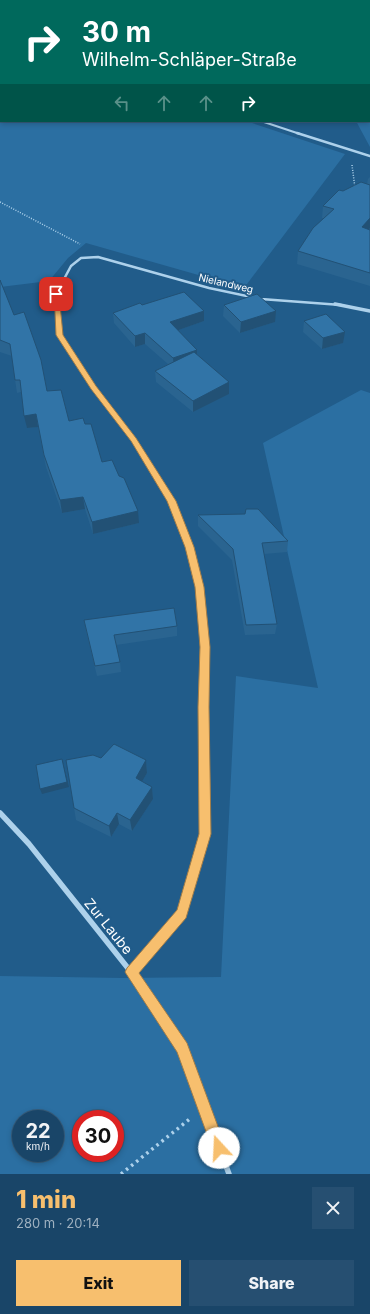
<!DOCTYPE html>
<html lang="en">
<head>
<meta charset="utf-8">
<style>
	:root { --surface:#194568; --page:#264f71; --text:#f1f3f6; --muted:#9fb1c0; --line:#375d7c; --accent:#f7bf6e }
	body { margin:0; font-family:Inter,sans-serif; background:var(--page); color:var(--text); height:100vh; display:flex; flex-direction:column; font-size:15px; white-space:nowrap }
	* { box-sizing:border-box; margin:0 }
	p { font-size:13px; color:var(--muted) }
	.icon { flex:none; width:22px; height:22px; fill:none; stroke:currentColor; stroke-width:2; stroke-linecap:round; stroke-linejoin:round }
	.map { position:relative; height:1174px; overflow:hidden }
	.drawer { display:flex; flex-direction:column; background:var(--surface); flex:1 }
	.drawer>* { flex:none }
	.guide { position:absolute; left:0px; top:0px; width:370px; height:122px; box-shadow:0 2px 6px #0003,0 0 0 1px var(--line); background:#00695c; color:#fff; overflow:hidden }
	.speed { position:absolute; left:12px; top:1110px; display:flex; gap:8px; font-size:20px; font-weight:700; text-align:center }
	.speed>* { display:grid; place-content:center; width:52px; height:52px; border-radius:50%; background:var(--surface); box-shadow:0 2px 6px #0003,0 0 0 1px var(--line); line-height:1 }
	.speed small { font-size:10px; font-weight:400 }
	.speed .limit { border:6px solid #d22; background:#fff; color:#111 }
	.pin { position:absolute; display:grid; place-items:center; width:34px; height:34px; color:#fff; margin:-17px; border-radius:8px; box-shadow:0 2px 6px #0006 }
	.me { position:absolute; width:44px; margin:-22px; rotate:340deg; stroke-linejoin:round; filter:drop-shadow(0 0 3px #0008) }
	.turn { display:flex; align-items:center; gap:14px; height:84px; padding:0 16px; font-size:18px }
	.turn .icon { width:52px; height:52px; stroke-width:2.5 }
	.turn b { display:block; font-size:28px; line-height:34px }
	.lanes { display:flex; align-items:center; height:38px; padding:0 16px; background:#0003; justify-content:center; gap:20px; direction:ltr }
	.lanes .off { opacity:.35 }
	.round { display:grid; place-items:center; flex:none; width:42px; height:42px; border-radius:0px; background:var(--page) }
	.summary { display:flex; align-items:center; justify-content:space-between; height:68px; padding:0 16px }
	h1 { font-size:24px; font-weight:800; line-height:30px; color:var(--accent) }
	.primary-button { display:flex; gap:8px; margin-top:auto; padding:8px 16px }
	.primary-button a { flex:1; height:46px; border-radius:0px; background:var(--accent); color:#111; font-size:16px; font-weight:800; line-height:46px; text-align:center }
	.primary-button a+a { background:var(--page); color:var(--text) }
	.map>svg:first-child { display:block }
	.green { fill:#2b6fa2; fill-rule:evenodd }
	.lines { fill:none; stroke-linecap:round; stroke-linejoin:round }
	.path-far1 { stroke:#add1eb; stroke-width:1.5; stroke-dasharray:1 1.5; stroke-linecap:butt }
	.path { stroke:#add1eb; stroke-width:3.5; stroke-dasharray:2.5 4; stroke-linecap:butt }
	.street-far4 { stroke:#add1eb; stroke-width:2 }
	.street-far3 { stroke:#add1eb; stroke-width:2.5 }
	.street-far2 { stroke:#add1eb; stroke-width:3.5 }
	.street-far1 { stroke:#add1eb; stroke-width:4.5 }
	.street { stroke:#add1eb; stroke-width:5.5 }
	.wall { fill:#2a6490 }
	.shaded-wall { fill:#225175 }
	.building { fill:#3174a7; stroke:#225175 }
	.route { fill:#f7bf6e; stroke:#a17c48 }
	.labels { text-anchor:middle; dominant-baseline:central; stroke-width:4; stroke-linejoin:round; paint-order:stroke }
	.far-street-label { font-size:10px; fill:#fff; stroke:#215c8a }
	.near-street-label { font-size:14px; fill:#fff; stroke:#215c8a }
</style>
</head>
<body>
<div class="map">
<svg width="370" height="1174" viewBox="0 0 370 1174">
	<rect width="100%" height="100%" fill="#215c8a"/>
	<path class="green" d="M 0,0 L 355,0 L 356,1 L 1,1 L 1,71 Z
		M 369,34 L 370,36 L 370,147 L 356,121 L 369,121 Z
		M 3,121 L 246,121 L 345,154 L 244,288 L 86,243 L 68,258 L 49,281 L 0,287 L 0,123 Z
		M 361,390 L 370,393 L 370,1174 L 0,1174 L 0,976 L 122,978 L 221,977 L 236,676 L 318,688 L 263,443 ZM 21,1119 L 55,1119 L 55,1153 L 21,1153 ZM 81,1119 L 115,1119 L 115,1153 L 81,1153 Z"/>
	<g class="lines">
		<path class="path-far1" d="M 291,0 L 294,1
			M 42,1 L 51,0
			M 352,165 L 355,188
			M 0,202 L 80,244"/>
		<path class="path" d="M 121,1174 L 191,1118"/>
		<path class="street-far4" d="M 261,121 L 300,134"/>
		<path class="street-far3" d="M 297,133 L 370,156
			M 57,305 L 56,294 L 71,266 L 81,258 L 98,257 L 209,288 L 261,299 L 341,305"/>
		<path class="street-far2" d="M 57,304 L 60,335 L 93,388 L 134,440 L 171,501 L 181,525
			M 335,304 L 370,311"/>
		<path class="street-far1" d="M 181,524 L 190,547 L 200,587 L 205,647 L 203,707 L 205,809"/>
		<path class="street" d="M 0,813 L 29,844 L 131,972 L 182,1048 L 229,1174
			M 131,972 L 182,914 L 205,834 L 205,808"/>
	</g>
	<path class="wall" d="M 370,177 L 370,228 L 369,229 L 370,230 L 370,286 L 297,264 L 298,251 L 324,218 L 322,218 L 323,206 L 343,191 L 367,184 L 368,179 Z
		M 0,280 L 14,315 L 47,391 L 69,421 L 85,424 L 102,462 L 139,523 L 93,534 L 85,509 L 62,513 L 46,467 L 38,427 L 27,428 L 21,392 L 17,393 L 15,380 L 12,356 L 0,352 Z
		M 142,305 L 204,311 L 204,321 L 178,330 L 197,350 L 197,355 L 229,382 L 229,394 L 193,412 L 156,382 L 155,371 L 168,364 L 145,344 L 135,347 L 114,323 L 113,313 Z
		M 224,305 L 275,322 L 240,333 L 223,316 Z
		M 304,321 L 343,343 L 322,349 L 303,332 Z
		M 198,515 L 288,541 L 287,552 L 264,554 L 277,624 L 275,634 L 245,635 L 232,560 L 198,526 Z
		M 84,620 L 177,626 L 177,636 L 116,645 L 120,662 L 121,672 L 97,676 L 86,631 Z
		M 101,758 L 146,760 L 147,773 L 142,781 L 152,787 L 153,799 L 132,831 L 119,824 L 111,837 L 76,820 L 74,808 Z"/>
	<path class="shaded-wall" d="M 370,218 L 370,228 L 360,239 L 362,227 Z
		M 204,311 L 204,321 L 170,333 L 170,322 Z
		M 276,311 L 275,322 L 240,333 L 241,322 Z
		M 345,332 L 343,343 L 322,349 L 323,338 Z
		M 145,333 L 145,344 L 135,347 L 135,336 Z
		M 197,350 L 197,361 L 174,369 L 173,358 Z
		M 229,382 L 229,394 L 193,412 L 193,401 Z
		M 36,414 L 38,427 L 27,428 L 24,416 Z
		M 83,497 L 85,509 L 62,513 L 60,500 Z
		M 138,511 L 139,523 L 93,534 L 92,522 Z
		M 62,759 L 69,787 L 42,794 L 40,789 Z
		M 146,760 L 147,773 L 137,790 L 136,778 Z
		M 152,787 L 153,799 L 132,831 L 130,820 Z
		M 117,813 L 119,824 L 111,837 L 109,826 Z"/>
	<path class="building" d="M 361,182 L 370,185 L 370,218 L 362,227 L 370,230 L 370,273 L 298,251 L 313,228 L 334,209 L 323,206 L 339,190 L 343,191 Z
		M 0,280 L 14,315 L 24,312 L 41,360 L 47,391 L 61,390 L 69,421 L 83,418 L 85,424 L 91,424 L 102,462 L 112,460 L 119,476 L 124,478 L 138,511 L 92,522 L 83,497 L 60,500 L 44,455 L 36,414 L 24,416 L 20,380 L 15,380 L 10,344 L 0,340 Z
		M 184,292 L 204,311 L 170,322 L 197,350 L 173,358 L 145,333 L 135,336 L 113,313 L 140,303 L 142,305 Z
		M 257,294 L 276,311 L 241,322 L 224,305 Z
		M 326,314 L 345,332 L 323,338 L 304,321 Z
		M 194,352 L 229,382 L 193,401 L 155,371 Z
		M 246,509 L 258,509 L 288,541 L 262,543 L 277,624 L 246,625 L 233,549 L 198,515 L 245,514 Z
		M 174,608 L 177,626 L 114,635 L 120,662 L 95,666 L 84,620 Z
		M 114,744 L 146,760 L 136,778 L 152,787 L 130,820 L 117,813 L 109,826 L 74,808 L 66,760 L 93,755 L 101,758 Z
		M 62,759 L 67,782 L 40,789 L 36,765 Z"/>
	<path class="route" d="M 54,292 L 59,294 L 63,335 L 96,386 L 136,438 L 176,501 L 194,547 L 204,587 L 210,647 L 209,707 L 211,834 L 186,918 L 139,973 L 187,1043 L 226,1148 L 224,1153 L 219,1155 L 214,1153 L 212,1148 L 177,1052 L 125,972 L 127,968 L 177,910 L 199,834 L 198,707 L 200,647 L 195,587 L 185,547 L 167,501 L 131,441 L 91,389 L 56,335 Z"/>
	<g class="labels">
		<g class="far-street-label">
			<text transform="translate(226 283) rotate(13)">Nielandweg</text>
		</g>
		<g class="near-street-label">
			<text transform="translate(109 926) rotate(51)">Zur Laube</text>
		</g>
	</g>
</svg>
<div class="speed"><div>22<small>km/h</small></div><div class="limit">30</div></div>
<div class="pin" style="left:56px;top:294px;background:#d93025"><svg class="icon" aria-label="arrive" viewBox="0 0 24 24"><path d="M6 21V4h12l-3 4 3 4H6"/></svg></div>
<svg class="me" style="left:219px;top:1148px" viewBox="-20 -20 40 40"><circle r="19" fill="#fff"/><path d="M0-13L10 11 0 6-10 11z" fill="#f7bf6e"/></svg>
<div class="guide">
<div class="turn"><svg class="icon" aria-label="right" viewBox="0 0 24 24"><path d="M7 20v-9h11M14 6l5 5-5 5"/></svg><div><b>30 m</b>Wilhelm-Schläper-Straße</div></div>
<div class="lanes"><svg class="icon off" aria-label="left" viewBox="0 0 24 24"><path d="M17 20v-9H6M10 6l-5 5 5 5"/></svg><svg class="icon off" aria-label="ahead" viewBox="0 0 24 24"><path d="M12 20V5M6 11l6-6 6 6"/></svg><svg class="icon off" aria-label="ahead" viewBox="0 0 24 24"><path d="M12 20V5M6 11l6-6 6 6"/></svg><svg class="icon" aria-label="right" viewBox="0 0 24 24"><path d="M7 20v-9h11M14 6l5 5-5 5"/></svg></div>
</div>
</div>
<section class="drawer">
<div class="summary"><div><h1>1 min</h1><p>280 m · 20:14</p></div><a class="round"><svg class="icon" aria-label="close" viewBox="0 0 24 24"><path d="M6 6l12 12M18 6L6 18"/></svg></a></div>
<div class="primary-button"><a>Exit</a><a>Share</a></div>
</section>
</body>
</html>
